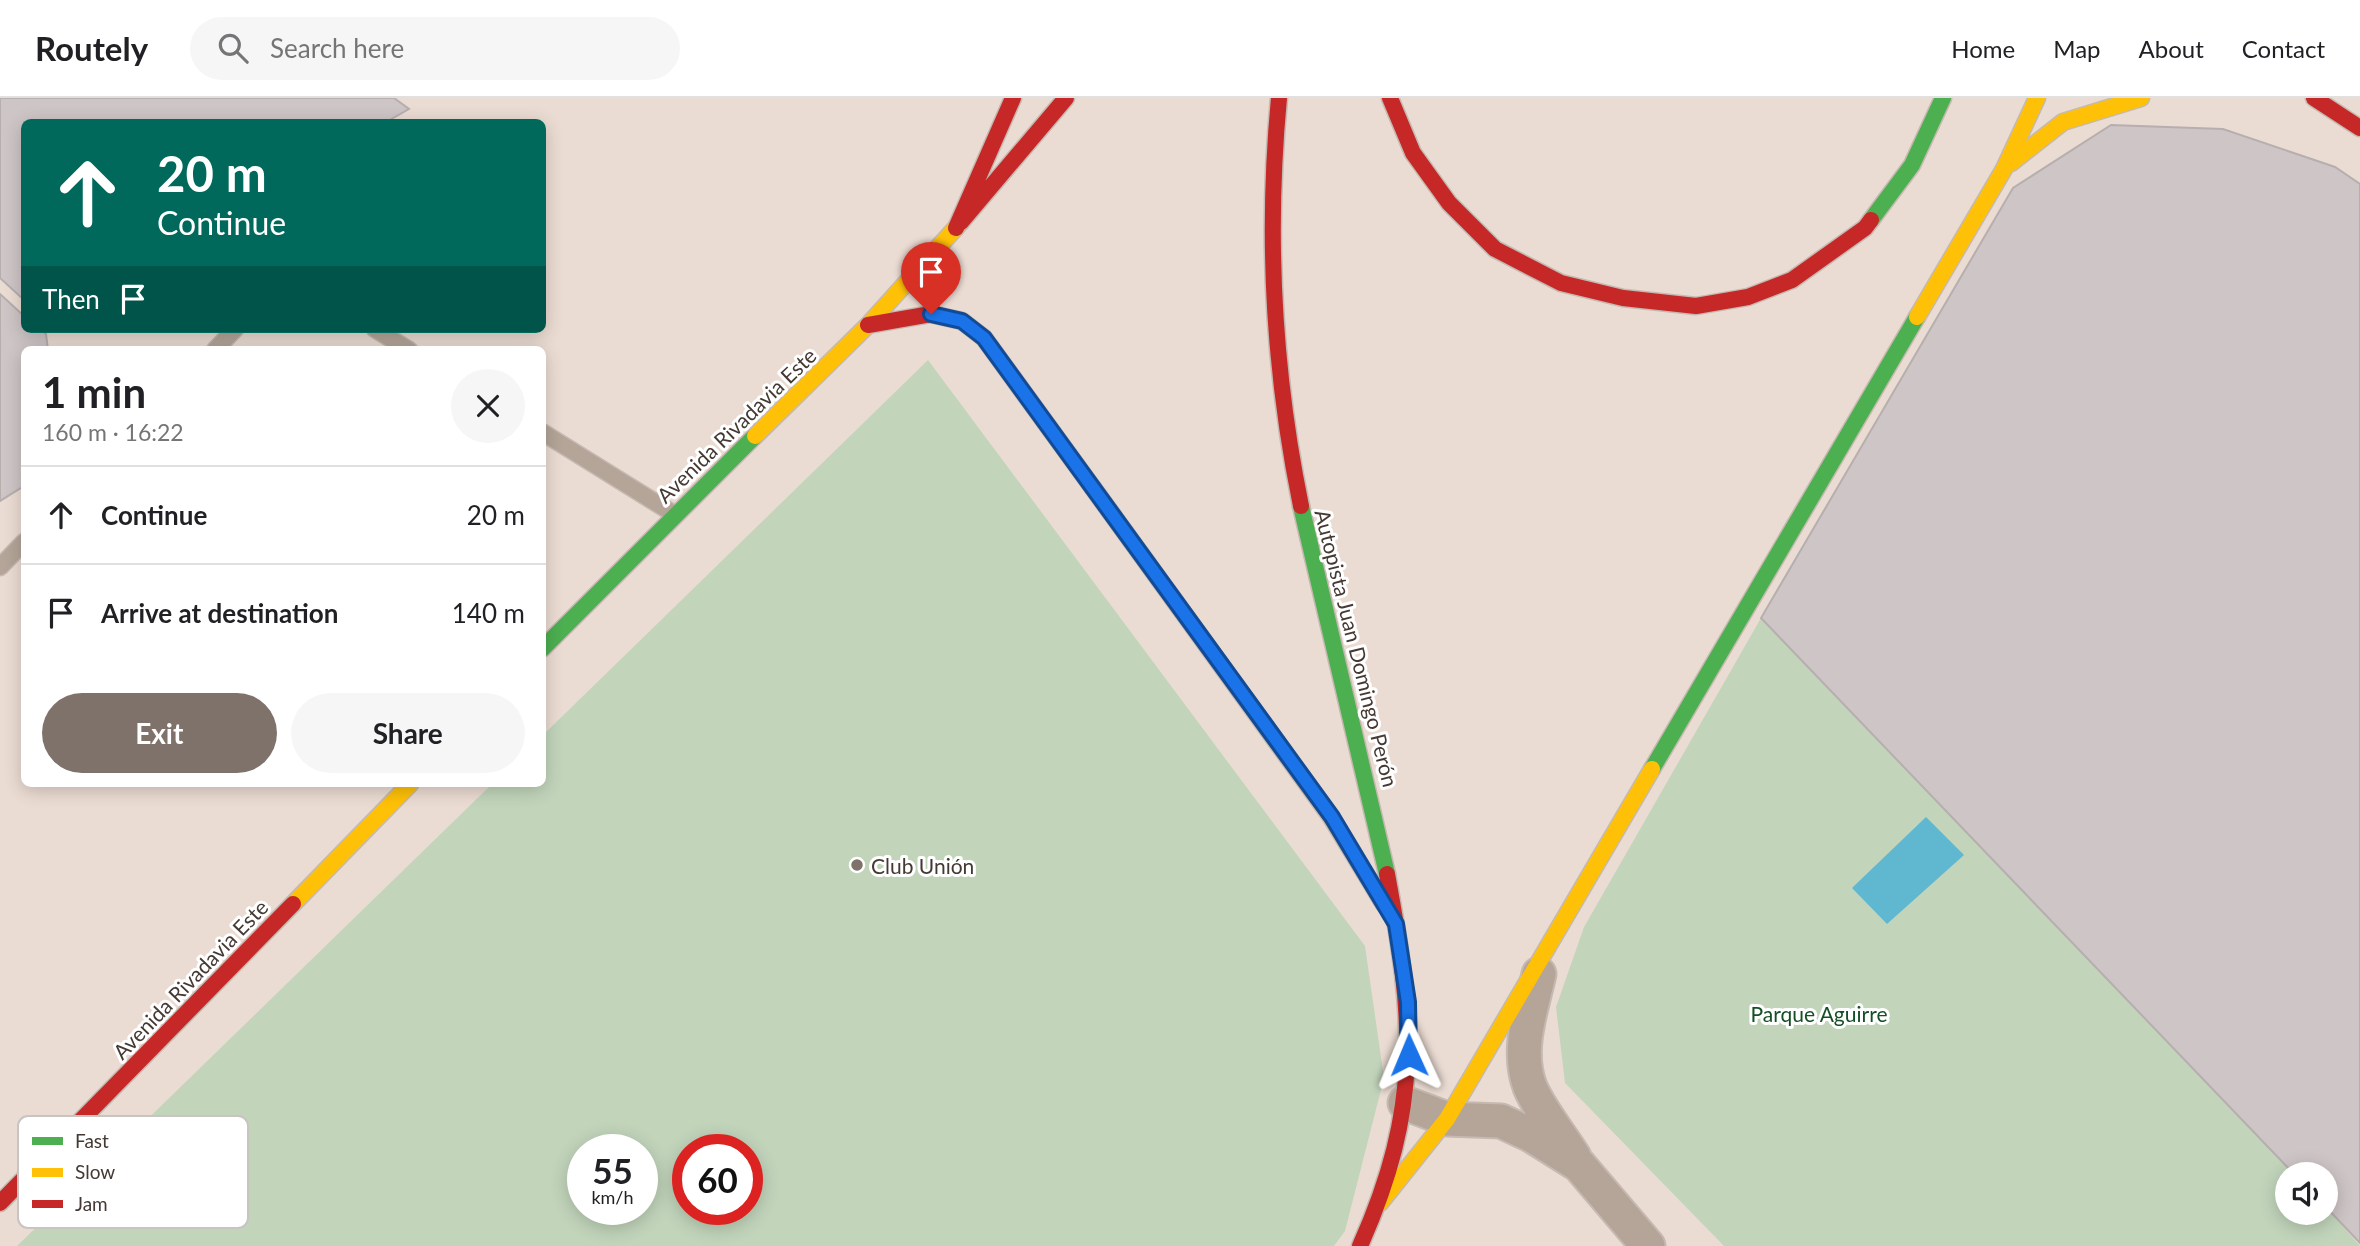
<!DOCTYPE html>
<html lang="en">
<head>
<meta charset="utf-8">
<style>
	:root { --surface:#fff; --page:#f6f6f6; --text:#202124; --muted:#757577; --line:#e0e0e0; --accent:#7e726b }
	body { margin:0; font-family:Lato,sans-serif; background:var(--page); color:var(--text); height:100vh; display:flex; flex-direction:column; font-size:26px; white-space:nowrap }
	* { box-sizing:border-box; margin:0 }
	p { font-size:23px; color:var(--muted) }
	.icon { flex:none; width:38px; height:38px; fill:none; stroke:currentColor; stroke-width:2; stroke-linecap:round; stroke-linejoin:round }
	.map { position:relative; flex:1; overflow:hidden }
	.drawer { position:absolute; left:21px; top:248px; width:525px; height:441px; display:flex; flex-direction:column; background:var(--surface); border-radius:10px; box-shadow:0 4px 18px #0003 }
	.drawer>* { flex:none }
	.guide { position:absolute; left:21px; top:21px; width:525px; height:214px; border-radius:10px; box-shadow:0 4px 18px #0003; background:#00695c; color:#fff; overflow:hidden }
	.fabs { position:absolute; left:2275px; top:1064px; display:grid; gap:14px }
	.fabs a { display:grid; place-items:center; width:63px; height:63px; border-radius:50%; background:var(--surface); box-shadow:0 4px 18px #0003; font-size:35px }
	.speed { position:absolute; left:567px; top:1036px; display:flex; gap:14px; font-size:35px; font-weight:700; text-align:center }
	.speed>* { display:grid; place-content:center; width:91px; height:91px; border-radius:50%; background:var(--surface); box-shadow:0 4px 18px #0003; line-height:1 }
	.speed small { font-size:18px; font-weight:400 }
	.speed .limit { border:10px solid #d22; background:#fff; color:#111 }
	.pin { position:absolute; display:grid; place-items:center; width:60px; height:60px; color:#fff; margin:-72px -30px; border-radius:50% 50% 50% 0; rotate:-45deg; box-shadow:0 0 7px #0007 }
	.pin .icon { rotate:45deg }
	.me { position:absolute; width:77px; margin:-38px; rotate:359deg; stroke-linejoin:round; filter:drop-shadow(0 0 5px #0008) }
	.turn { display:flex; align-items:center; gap:24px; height:147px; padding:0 21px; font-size:32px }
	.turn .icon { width:91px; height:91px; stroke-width:2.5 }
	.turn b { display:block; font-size:49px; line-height:60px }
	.then { display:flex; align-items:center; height:66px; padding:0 21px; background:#0003; gap:14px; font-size:26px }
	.round { display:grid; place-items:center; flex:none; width:74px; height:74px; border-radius:37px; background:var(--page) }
	.head { display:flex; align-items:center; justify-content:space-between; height:119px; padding:0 21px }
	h1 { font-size:42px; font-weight:700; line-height:52px }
	.primary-button { display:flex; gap:14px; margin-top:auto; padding:14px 21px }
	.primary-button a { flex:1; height:80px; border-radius:42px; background:var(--accent); color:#fff; font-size:28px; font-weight:700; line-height:80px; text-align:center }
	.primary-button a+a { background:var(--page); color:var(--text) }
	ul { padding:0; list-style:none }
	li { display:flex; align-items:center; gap:21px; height:98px; padding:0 21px; border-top:2px solid var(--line) }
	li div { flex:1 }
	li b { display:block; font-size:26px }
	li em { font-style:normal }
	header { display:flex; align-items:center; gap:42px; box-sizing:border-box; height:98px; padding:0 35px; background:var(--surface); border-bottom:2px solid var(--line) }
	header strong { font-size:33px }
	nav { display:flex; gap:38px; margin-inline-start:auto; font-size:24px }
	.search { width:490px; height:63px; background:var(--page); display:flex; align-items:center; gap:18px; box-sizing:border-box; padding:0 24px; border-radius:38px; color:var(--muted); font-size:26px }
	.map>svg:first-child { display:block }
	.green { fill:#c2d5bb; fill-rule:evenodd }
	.water { fill:#60b7d0 }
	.building { fill:#cec5c6; stroke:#b7aeae; stroke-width:2 }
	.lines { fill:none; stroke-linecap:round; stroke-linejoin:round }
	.lane-casing { stroke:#c5b9b1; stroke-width:19 }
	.street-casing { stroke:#c5b9b1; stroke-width:37 }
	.fast-casing { stroke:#c5b9b1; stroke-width:19 }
	.slow-casing { stroke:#c5b9b1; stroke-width:19 }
	.jam-casing { stroke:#c5b9b1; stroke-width:19 }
	.lane { stroke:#b4a598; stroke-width:16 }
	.street { stroke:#b4a598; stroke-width:33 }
	.fast { stroke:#4caf50; stroke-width:16 }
	.slow { stroke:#ffc107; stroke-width:16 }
	.jam { stroke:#c62828; stroke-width:16 }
	.route-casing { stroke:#114b97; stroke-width:18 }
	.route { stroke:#1a73e8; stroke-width:12 }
	.poi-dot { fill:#7e726b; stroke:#fff; stroke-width:2.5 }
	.labels { text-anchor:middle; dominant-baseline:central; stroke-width:6; stroke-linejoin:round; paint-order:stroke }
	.street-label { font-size:21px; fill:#443933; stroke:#fff }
	.poi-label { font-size:21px; fill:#443933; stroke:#fff; text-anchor:start }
	.park-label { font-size:21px; fill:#164e25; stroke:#fff }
	.key { fill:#fff; stroke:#c7c4c2; stroke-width:2 }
	.key-label { font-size:19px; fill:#443933 }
</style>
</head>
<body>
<header>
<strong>Routely</strong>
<div class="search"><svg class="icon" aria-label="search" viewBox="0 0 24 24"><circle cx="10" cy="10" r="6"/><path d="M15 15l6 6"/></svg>Search here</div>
<nav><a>Home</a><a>Map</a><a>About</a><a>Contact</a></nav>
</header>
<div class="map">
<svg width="2360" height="1148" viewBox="0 0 2360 1148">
	<rect width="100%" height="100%" fill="#ebdcd3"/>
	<path class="green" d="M 928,262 L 1365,848 L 1384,980 L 1345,1133 L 1334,1148 L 17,1148 L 492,686 L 542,686 L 543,637 ZM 583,1052 L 642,1052 L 642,1111 L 583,1111 ZM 688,1052 L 747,1052 L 747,1111 L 688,1111 Z
		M 1761,520 L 2294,1076 L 2287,1076 L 2287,1115 L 2326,1115 L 2326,1109 L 2360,1148 L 1724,1148 L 1565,985 L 1556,909 L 1584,829 Z"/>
	<path class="water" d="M 1926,719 L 1964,757 L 1887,826 L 1852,790 Z"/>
	<path class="building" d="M 0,0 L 394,0 L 409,11 L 386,24 L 24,24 L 24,202 L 0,180 Z
		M 2111,27 L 2223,31 L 2335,69 L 2360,86 L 2360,1145 L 2326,1109 L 2326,1076 L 2294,1076 L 1761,520 L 2013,90 Z
		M 0,196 L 24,218 L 24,231 L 40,231 L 46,236 L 48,252 L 24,252 L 24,388 L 0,403 Z"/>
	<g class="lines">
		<defs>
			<path id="lane" d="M 375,231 L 409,252
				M 215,252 L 235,231
				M 542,334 L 674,416
				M 0,469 L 24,444"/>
			<path id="street" d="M 1539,876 C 1531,912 1516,952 1530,989 C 1539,1011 1561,1038 1574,1059
				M 1405,1005 L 1447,1021 L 1501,1023 L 1531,1037 L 1579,1067 L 1648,1148"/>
			<path id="fast" d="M 1871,122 L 1912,67 L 1943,0
				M 1301,408 L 1387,776
				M 542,551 L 755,338
				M 1652,671 L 1917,219"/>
			<path id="slow" d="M 2011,65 L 2063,24 L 2141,0
				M 1917,219 L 2004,71 L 2037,0
				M 755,338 L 868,227 L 961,124
				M 1093,390 L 1331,719 L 1384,806
				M 293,806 L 410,686
				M 1380,1105 L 1447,1021 L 1652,671"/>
			<path id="jam" d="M 1279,0 C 1266,138 1273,272 1301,408
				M 1390,0 L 1413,55 L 1449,105 L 1495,151 L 1561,185 L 1623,200 L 1696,208 L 1748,199 L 1792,182 L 1865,130 L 1871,122
				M 2314,0 L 2360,30
				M 961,124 L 1066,0
				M 956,130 L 1013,0
				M 868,227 L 931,216 L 962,223 L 984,240 L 1093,390
				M 0,1105 L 293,806
				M 1360,1148 C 1422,1009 1414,921 1387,776"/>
		</defs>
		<use href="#lane" class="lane-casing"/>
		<use href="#street" class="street-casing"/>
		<use href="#fast" class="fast-casing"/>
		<use href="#slow" class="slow-casing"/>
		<use href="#jam" class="jam-casing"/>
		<use href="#lane" class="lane"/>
		<use href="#street" class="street"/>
		<use href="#fast" class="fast"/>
		<use href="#slow" class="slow"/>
		<use href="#jam" class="jam"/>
	</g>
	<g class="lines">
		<defs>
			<path id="route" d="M 931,216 L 962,223 L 984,240 L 1332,719 L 1396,826 L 1408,904 L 1409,957"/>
		</defs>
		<use href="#route" class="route-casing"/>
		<use href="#route" class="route"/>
	</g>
	<circle class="poi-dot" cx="857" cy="767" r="7"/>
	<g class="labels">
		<g class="street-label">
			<text transform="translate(736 327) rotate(-44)">Avenida Rivadavia Este</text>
			<text transform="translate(1357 550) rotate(76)">Autopista Juan Domingo Perón</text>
			<text transform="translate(190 881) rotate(-46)">Avenida Rivadavia Este</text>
		</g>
		<g class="poi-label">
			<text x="871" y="767">Club Unión</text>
		</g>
		<g class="park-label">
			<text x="1819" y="915">Parque Aguirre</text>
		</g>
	</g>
	<rect x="18" y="1018" width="230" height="112" rx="10" class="key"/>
	<rect x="32" y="1039" width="31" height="8" fill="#4caf50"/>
	<rect x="32" y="1070" width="31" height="9" fill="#ffc107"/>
	<rect x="32" y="1102" width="31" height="8" fill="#c62828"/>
	<g class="key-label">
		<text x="75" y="1050">Fast</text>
		<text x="75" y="1081">Slow</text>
		<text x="75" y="1113">Jam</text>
	</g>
</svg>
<div class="fabs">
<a><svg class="icon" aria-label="sound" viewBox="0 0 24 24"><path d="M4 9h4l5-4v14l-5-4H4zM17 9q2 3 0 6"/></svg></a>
</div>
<div class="speed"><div>55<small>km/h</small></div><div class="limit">60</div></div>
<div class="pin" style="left:931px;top:216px;background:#d93025"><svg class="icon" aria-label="arrive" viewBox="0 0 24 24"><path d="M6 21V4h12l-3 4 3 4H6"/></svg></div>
<svg class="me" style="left:1409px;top:957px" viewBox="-20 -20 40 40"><path d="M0-17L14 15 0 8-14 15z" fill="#1a73e8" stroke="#fff" stroke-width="4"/></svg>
<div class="guide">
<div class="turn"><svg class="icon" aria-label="ahead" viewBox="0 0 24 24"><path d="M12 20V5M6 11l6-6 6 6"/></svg><div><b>20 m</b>Continue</div></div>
<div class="then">Then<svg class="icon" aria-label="arrive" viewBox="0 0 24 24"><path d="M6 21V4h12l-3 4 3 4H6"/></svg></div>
</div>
<section class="drawer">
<div class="head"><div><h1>1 min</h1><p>160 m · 16:22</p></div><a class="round"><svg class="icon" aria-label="close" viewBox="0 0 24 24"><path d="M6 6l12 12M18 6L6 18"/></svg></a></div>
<ul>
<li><svg class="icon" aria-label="ahead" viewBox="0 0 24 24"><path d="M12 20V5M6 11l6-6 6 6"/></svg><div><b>Continue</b></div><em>20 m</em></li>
<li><svg class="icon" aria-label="arrive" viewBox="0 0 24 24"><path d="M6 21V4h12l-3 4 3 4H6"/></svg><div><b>Arrive at destination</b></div><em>140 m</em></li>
</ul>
<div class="primary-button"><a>Exit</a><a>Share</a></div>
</section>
</div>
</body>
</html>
